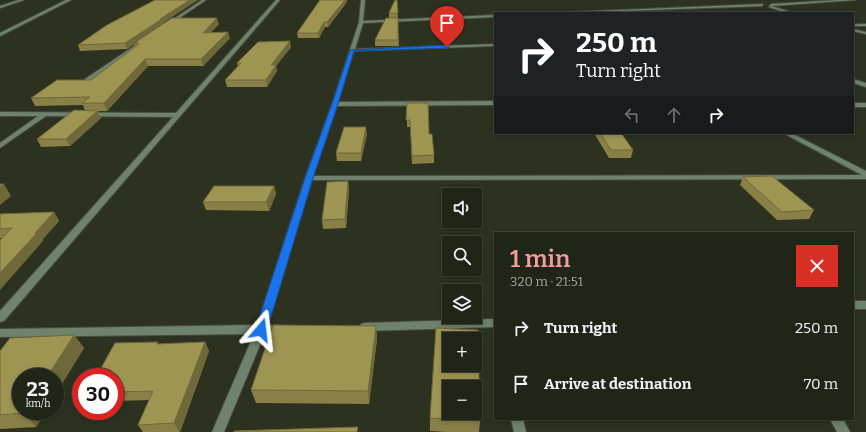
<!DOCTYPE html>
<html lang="en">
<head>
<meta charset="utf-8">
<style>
	:root { --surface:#212518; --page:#292d21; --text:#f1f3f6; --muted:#a2a5a2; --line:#3e4237; --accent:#f49b9f }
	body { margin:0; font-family:Bitter,serif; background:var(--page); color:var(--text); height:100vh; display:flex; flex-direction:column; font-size:15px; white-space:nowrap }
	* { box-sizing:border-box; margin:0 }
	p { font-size:13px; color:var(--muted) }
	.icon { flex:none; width:22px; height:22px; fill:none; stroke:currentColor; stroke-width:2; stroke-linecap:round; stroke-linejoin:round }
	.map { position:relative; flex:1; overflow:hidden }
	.details { position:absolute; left:494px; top:232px; width:360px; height:188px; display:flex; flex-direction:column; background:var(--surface); border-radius:0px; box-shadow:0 2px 6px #0003,0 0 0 1px var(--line) }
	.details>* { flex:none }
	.banner { position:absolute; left:494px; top:12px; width:360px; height:122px; border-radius:0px; box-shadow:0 2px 6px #0003,0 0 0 1px var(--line); background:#202124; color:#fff; overflow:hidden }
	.controls { position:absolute; left:442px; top:188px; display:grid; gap:8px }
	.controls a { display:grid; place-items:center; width:40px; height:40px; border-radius:0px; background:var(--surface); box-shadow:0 2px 6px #0003,0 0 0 1px var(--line); font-size:20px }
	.speed { position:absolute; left:12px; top:368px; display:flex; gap:8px; font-size:20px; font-weight:700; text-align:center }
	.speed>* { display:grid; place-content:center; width:52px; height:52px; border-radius:50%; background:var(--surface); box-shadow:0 2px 6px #0003,0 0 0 1px var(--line); line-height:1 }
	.speed small { font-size:10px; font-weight:400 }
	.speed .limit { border:6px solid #d22; background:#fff; color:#111 }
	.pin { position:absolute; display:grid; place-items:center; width:34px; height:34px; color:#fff; margin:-41px -17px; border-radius:50% 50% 50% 0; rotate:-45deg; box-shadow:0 0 4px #0007 }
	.pin .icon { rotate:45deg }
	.me { position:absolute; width:44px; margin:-22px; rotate:17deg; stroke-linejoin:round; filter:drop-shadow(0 0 3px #0008) }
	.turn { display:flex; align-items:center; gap:14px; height:84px; padding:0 16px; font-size:18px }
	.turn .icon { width:52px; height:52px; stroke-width:2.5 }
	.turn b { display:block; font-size:28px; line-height:34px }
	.lanes { display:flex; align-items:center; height:38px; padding:0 16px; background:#0003; justify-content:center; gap:20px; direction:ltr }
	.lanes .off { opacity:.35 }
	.round { display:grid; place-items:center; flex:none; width:42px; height:42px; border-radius:0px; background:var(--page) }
	.summary { display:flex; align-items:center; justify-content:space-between; height:68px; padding:0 16px }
	h1 { font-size:24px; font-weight:600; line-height:30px; color:var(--accent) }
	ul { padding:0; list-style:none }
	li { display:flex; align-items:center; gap:12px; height:56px; padding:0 16px }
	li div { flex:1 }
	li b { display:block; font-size:15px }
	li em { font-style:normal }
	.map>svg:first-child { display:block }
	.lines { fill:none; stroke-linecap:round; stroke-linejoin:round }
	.lane-casing { stroke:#474c3c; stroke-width:2 }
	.street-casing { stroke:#474c3c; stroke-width:2 }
	.lane { fill:#6e826d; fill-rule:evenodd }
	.street { fill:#6e826d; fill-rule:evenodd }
	.wall { fill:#898047 }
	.shaded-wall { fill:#6f683a }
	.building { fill:#9f9553; stroke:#6f683a; fill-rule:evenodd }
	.route { fill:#1a73e8; stroke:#114b97 }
</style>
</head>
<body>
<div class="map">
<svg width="866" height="432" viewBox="0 0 866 432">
	<rect width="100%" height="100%" fill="#2c3120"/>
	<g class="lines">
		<defs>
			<path id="lane" d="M 202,0 L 206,0 L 169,25 L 166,24 Z
				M 143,40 L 146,41 L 89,81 L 85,81 L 85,79 Z"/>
			<path id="street" d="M 19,0 L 24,0 L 0,8 L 0,6 Z
				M 66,0 L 71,0 L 0,36 L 0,33 Z
				M 276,0 L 280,0 L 4,321 L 0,322 L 0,311 L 173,117 L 46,116 L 0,148 L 0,143 L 38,116 L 0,116 L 0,112 L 176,113 Z
				M 361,0 L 365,0 L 363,21 L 495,15 L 495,17 L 363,23 L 355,49 L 495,44 L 495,46 L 354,51 L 338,102 L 495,101 L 495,105 L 337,106 L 313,176 L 862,175 L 783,133 L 791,133 L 866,171 L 866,179 L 312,180 L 268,325 L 285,326 L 286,329 L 285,332 L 265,333 L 224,432 L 212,432 L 254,334 L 0,337 L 0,329 L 257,325 L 305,178 L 332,104 L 359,22 Z
				M 838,0 L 856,0 L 771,6 L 794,13 L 788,13 L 769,7 L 771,4 Z
				M 763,4 L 762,6 L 568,13 L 570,12 Z
				M 853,24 L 866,24 L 866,26 L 853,26 Z
				M 853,29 L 866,32 L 866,34 L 853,31 Z
				M 853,79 L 866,83 L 866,87 L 853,83 Z
				M 853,103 L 866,103 L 866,107 L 853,107 Z
				M 853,301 L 866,301 L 866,309 L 853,309 Z
				M 495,319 L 495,327 L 365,331 L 361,330 L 360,327 L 361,324 L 365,323 Z
				M 511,419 L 523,419 L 526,432 L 514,432 Z
				M 830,419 L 843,419 L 850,432 L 837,432 Z"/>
		</defs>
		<use href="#lane" class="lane-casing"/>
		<use href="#street" class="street-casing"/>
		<use href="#lane" class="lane"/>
		<use href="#street" class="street"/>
	</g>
	<path class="wall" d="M 397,0 L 399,46 L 375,46 L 375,40 L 389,18 L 389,13 Z
		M 347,2 L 328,27 L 325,27 L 319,38 L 298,38 L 297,33 Z
		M 163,23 L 163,24 L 219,24 L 211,32 L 230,38 L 203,66 L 148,66 L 107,111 L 98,111 L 101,118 L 70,146 L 41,147 L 37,139 L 85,111 L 83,105 L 35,106 L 31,98 L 91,80 L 135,47 L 134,44 L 136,43 L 127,49 L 80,51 L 78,45 Z
		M 291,47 L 276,66 L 277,71 L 267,87 L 227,87 L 225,80 L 238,67 L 237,63 Z
		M 407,103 L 429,134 L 434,155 L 434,163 L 412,164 L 410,127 L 407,127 Z
		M 594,133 L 621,133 L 633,150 L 631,158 L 609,158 Z
		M 367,134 L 361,161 L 337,161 L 336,153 Z
		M 743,177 L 814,210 L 809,219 L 777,220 L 740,185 Z
		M 348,181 L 349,190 L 346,228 L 323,229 L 322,220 Z
		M 274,186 L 276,194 L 269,211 L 206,210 L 203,202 Z
		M 54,212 L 59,221 L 42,240 L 43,241 L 0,238 L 0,214 Z
		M 376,326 L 377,339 L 369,404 L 256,403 L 251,390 Z
		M 74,335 L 84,348 L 55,395 L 55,377 L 46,411 L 36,427 L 0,429 L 0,351 Z
		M 205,342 L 209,351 L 180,432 L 143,432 L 138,425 L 149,400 L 115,401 L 115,377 L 159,344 Z
		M 430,418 L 480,421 L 479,432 L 447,432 L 430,431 Z"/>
	<path class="shaded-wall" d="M 190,0 L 198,0 L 163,23 L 163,24 L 136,42 L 136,43 L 127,49 L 125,43 L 160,19 Z
		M 344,0 L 347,0 L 347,2 L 328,27 L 327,22 Z
		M 217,18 L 219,24 L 205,39 L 203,33 Z
		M 324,22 L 325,27 L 319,38 L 318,33 Z
		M 228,32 L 230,38 L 203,66 L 201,59 Z
		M 290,41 L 291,47 L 276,66 L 277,71 L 267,87 L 266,80 L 271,65 Z
		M 145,59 L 148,66 L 107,111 L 104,103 Z
		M 97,111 L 101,118 L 70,146 L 66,139 Z
		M 366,127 L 367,134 L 361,161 L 361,153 Z
		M 348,181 L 349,190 L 346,228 L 345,219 Z
		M 4,184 L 11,196 L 0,205 L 0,187 Z
		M 274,186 L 276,194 L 269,211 L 266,202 Z
		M 54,212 L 59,221 L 42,240 L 43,241 L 0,290 L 0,273 L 35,233 Z
		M 376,326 L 377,339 L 369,404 L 368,391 Z
		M 74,335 L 84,348 L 55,395 L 55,377 L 47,377 Z
		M 205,342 L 209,351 L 180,432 L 179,432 L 174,423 Z
		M 26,411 L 46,411 L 36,427 L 24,413 Z"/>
	<path class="building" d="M 155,0 L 190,0 L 160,19 L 162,19 L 125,43 L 78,45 L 107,25 Z
		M 320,0 L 345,0 L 327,22 L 324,22 L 318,33 L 297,33 Z
		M 395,0 L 397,0 L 398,13 L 389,13 Z
		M 172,18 L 217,18 L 203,33 L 228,32 L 201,59 L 145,59 L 104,103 L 82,103 L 90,97 L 31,98 L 57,80 L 91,80 L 139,44 L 134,44 L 138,42 L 136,42 Z
		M 386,18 L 398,18 L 398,40 L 375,40 Z
		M 290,41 L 271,65 L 276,65 L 266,80 L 225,80 L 241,63 L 237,63 L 258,42 Z
		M 407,103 L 428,103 L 429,134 L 432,134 L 434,155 L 412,156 L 410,120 L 406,120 Z
		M 74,110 L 97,111 L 66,139 L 37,139 Z
		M 344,127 L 366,127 L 361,153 L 336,153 Z
		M 600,133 L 621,133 L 633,150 L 611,150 Z
		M 772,176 L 814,210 L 782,212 L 743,177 Z
		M 348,181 L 345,219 L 322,220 L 327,182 Z
		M 0,184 L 4,184 L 0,187 Z
		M 214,186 L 274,186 L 266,202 L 203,202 Z
		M 54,212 L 35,233 L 37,233 L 0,273 L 0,240 L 12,228 L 0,229 L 0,214 Z
		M 273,325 L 376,326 L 368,391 L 251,390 Z
		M 436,328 L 478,330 L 480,421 L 430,418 ZM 449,339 L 475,339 L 475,365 L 449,365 ZM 449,387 L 475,387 L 475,413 L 449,413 Z
		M 74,335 L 47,377 L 21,377 L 21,411 L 26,411 L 24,413 L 0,415 L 0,351 L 10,338 Z
		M 158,342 L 157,344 L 205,342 L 174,423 L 138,425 L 153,391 L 115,392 L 115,377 L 96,377 L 115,343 Z
		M 358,427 L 357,432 L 234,432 L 234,431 Z"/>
	<path class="route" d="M 447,45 L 449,48 L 354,51 L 338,104 L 313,178 L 267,330 L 265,333 L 257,333 L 255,330 L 305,178 L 332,104 L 350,50 Z"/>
</svg>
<div class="controls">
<a><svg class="icon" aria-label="sound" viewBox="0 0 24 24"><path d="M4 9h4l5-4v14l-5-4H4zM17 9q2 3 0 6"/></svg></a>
<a><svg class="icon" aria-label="search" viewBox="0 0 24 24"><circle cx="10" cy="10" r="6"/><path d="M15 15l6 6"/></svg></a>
<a><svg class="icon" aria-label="layers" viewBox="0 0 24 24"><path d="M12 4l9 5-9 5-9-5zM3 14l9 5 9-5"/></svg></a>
<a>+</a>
<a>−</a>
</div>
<div class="speed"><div>23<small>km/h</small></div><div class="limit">30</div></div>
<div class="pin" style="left:447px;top:47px;background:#d93025"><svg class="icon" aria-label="arrive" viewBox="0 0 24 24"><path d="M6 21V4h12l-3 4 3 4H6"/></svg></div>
<svg class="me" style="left:261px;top:330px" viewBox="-20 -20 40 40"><path d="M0-17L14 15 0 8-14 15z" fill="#1a73e8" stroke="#fff" stroke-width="4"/></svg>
<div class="banner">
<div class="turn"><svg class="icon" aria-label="right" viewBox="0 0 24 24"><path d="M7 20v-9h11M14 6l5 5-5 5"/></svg><div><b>250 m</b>Turn right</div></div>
<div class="lanes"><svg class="icon off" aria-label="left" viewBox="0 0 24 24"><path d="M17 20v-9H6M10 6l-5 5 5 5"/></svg><svg class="icon off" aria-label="ahead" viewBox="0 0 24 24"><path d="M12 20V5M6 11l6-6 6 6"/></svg><svg class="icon" aria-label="right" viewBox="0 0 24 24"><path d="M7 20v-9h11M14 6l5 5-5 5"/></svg></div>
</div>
<section class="details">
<div class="summary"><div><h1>1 min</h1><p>320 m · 21:51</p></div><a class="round" style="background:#d93025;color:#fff"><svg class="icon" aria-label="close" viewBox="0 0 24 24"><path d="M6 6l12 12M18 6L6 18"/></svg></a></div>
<ul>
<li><svg class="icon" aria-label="right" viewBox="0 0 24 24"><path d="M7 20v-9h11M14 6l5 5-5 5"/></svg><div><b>Turn right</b></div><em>250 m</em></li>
<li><svg class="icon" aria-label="arrive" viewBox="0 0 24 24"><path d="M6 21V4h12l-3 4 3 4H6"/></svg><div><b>Arrive at destination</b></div><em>70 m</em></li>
</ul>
</section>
</div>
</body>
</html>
